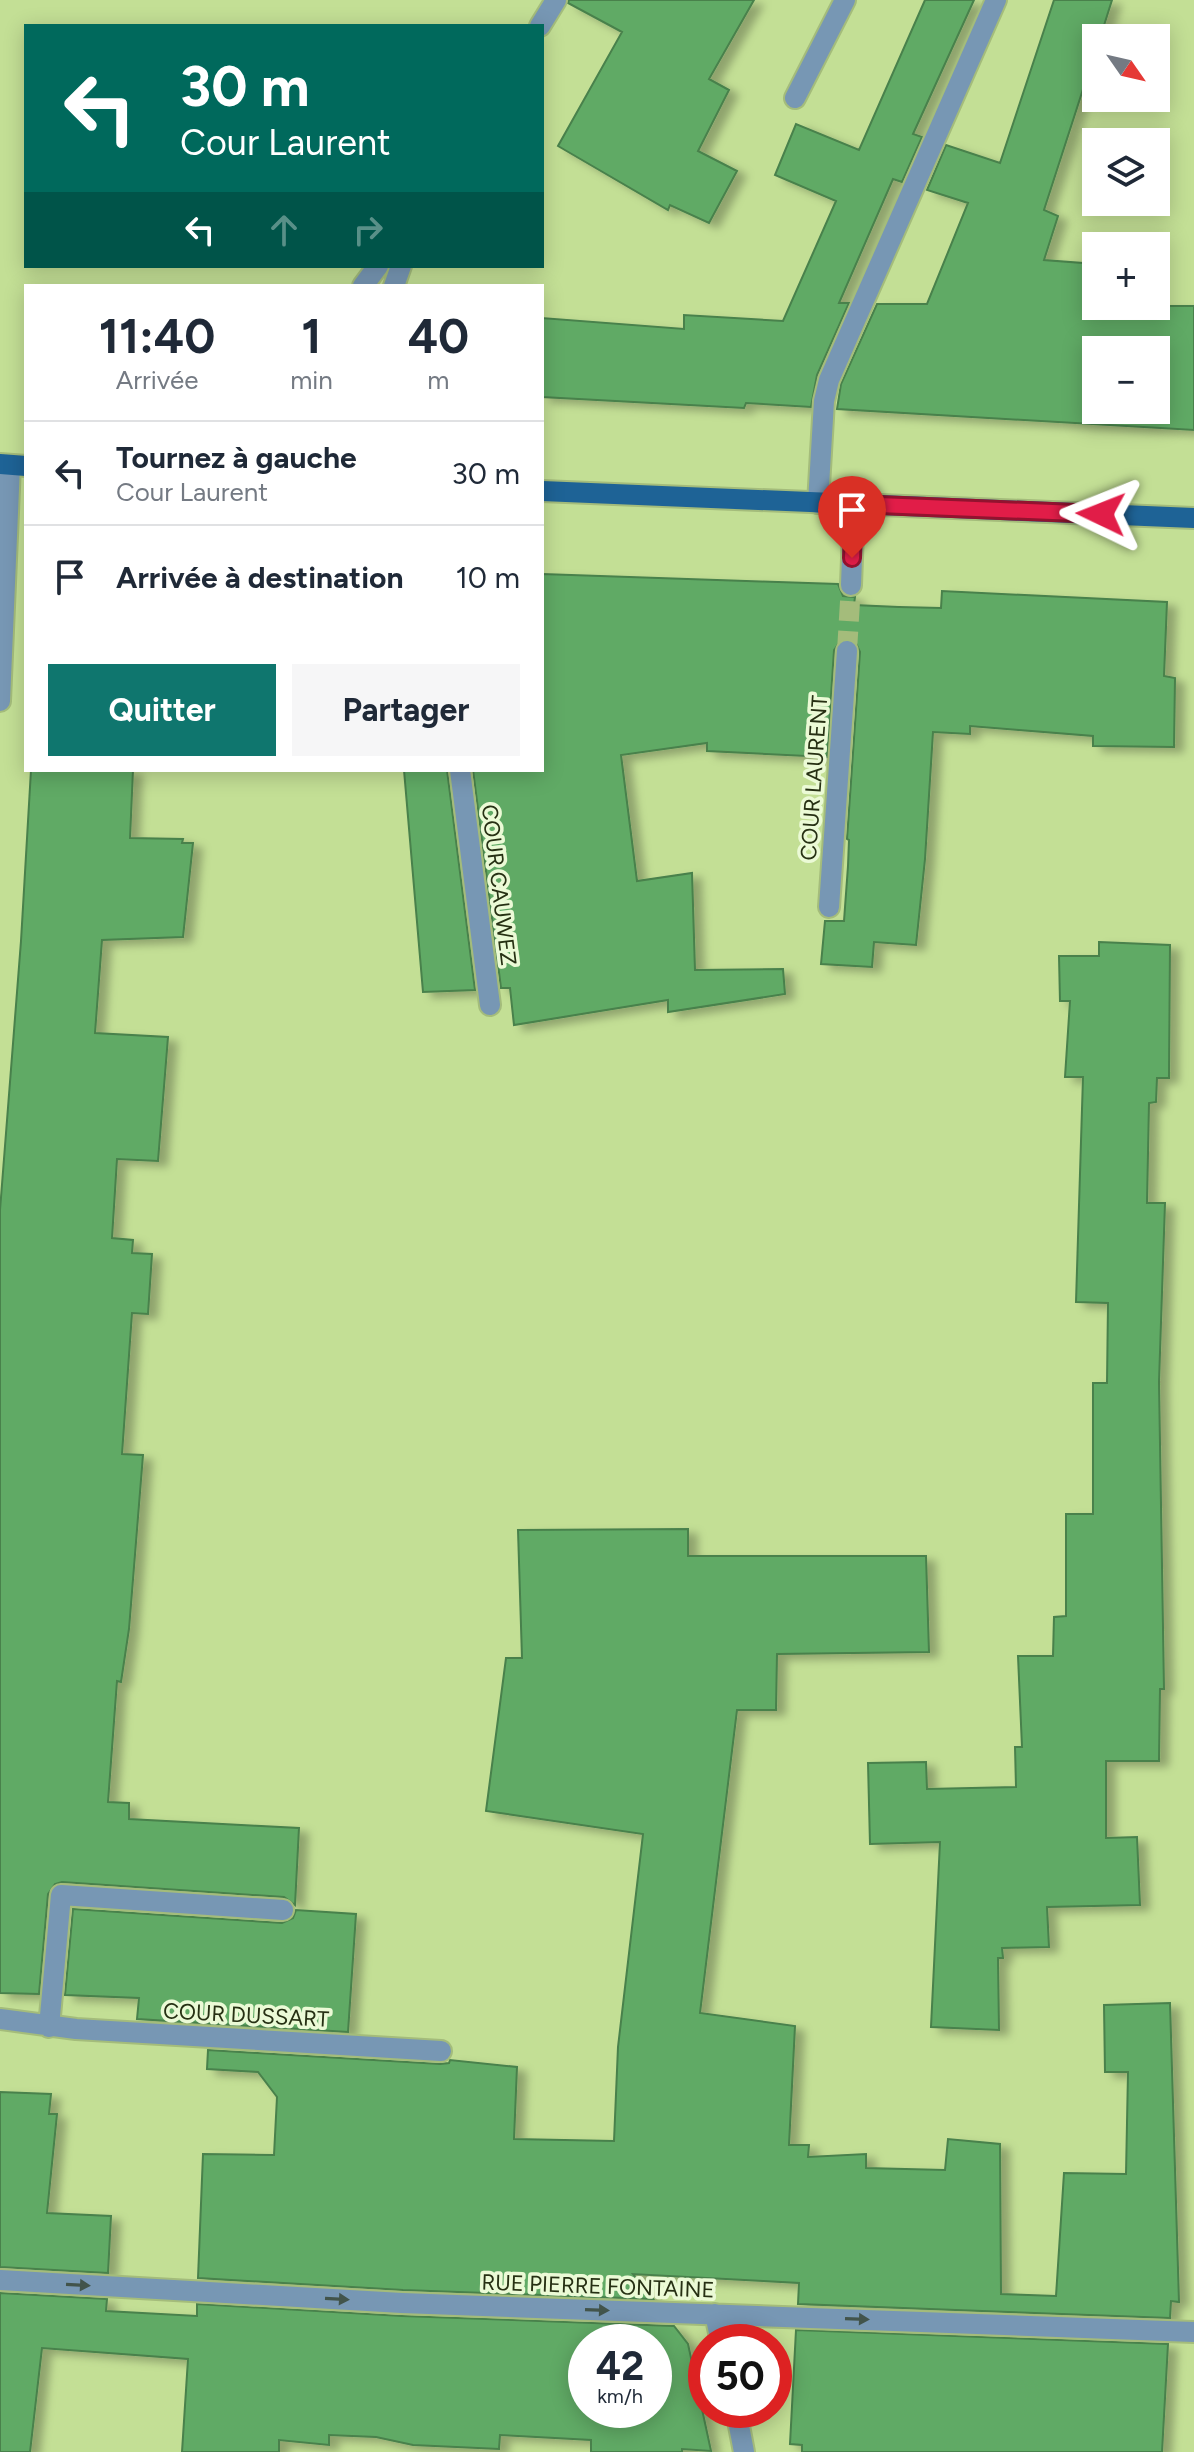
<!DOCTYPE html>
<html lang="fr">
<head>
<meta charset="utf-8">
<style>
	:root { --surface:#fff; --page:#f6f6f7; --text:#1f2937; --muted:#747a83; --line:#e0e1e3; --accent:#0f766e }
	body { margin:0; font-family:Figtree,sans-serif; background:var(--page); color:var(--text); height:100vh; display:flex; flex-direction:column; font-size:30px; white-space:nowrap }
	* { box-sizing:border-box; margin:0 }
	p { font-size:26px; color:var(--muted) }
	.icon { flex:none; width:44px; height:44px; fill:none; stroke:currentColor; stroke-width:2; stroke-linecap:round; stroke-linejoin:round }
	.map { position:relative; flex:1; overflow:hidden }
	.side { position:absolute; left:24px; top:284px; width:520px; height:488px; display:flex; flex-direction:column; background:var(--surface); border-radius:0px; box-shadow:0 4px 20px #0003 }
	.side>* { flex:none }
	.guide { position:absolute; left:24px; top:24px; width:520px; height:244px; border-radius:0px; box-shadow:0 4px 20px #0003; background:#00695c; color:#fff; overflow:hidden }
	.needle { width:52px; rotate:124deg }
	.buttons { position:absolute; left:1082px; top:24px; display:grid; gap:16px }
	.buttons a { display:grid; place-items:center; width:88px; height:88px; border-radius:0px; background:var(--surface); box-shadow:0 4px 20px #0003; font-size:40px }
	.speed { position:absolute; left:568px; top:2324px; display:flex; gap:16px; font-size:40px; font-weight:700; text-align:center }
	.speed>* { display:grid; place-content:center; width:104px; height:104px; border-radius:50%; background:var(--surface); box-shadow:0 4px 20px #0003; line-height:1 }
	.speed small { font-size:20px; font-weight:400 }
	.speed .limit { border:12px solid #d22; background:#fff; color:#111 }
	.pin { position:absolute; display:grid; place-items:center; width:68px; height:68px; color:#fff; margin:-82px -34px; border-radius:50% 50% 50% 0; rotate:-45deg; box-shadow:0 0 8px #0007 }
	.pin .icon { rotate:45deg }
	.me { position:absolute; width:88px; margin:-44px; rotate:272deg; stroke-linejoin:round; filter:drop-shadow(0 0 6px #0008) }
	.turn { display:flex; align-items:center; gap:28px; height:168px; padding:0 24px; font-size:36px }
	.turn .icon { width:104px; height:104px; stroke-width:2.5 }
	.turn b { display:block; font-size:56px; line-height:68px }
	.lanes { display:flex; align-items:center; height:76px; padding:0 24px; background:#0003; justify-content:center; gap:40px; direction:ltr }
	.lanes .off { opacity:.35 }
	.eta { display:flex; justify-content:space-evenly; align-items:center; height:136px; text-align:center }
	.eta b { font-size:48px; font-weight:700; line-height:56px }
	.primary-button { display:flex; gap:16px; margin-top:auto; padding:16px 24px }
	.primary-button a { flex:1; height:92px; border-radius:0px; background:var(--accent); color:#fff; font-size:32px; font-weight:700; line-height:92px; text-align:center }
	.primary-button a+a { background:var(--page); color:var(--text) }
	ul { padding:0; list-style:none }
	li { display:flex; align-items:center; gap:24px; height:104px; padding:0 24px; border-top:2px solid var(--line) }
	li div { flex:1 }
	li b { display:block; font-size:30px }
	li em { font-style:normal }
	.map>svg:first-child { display:block }
	.building { fill:#60aa65; stroke:#48814c; stroke-width:2; fill-rule:evenodd; filter:url(#shadow) }
	.lines { fill:none; stroke-linecap:round; stroke-linejoin:round }
	.minor-tunnel { stroke:#a4bc7b; stroke-width:20; stroke-dasharray:20 10; stroke-linecap:butt }
	.minor-casing { stroke:#a4bc7b; stroke-width:24 }
	.major-casing { stroke:#a4bc7b; stroke-width:24 }
	.minor { stroke:#7797b4; stroke-width:20 }
	.major { stroke:#1e6396; stroke-width:20 }
	.oneway { fill:#42544b }
	.route-casing { stroke:#92132f; stroke-width:20 }
	.route { stroke:#e11d48; stroke-width:14 }
	.labels { text-anchor:middle; dominant-baseline:central; stroke-width:7; stroke-linejoin:round; paint-order:stroke }
	.street-label { font-size:22px; fill:#263013; stroke:#ebfad6 }
</style>
</head>
<body>
<div class="map">
<svg width="1194" height="2452" viewBox="0 0 1194 2452">
	<defs>
		<filter id="shadow"><feDropShadow dx="9" dy="5" stdDeviation="4" flood-color="#0004"/></filter>
	</defs>
	<rect width="100%" height="100%" fill="#c3df95"/>
	<path class="building" d="M 569,0 L 754,0 L 709,79 L 729,90 L 698,151 L 737,171 L 709,223 L 670,205 L 668,210 L 558,146 L 622,32 L 568,3 Z
		M 925,0 L 974,0 L 913,134 L 922,137 L 902,182 L 893,179 L 839,303 L 849,303 L 817,375 L 811,407 L 746,403 L 744,408 L 542,397 L 542,318 L 684,329 L 684,315 L 783,321 L 836,201 L 775,175 L 796,124 L 859,150 Z
		M 1054,0 L 1112,0 L 1100,38 L 1096,38 L 1096,49 L 1044,210 L 1058,216 L 1044,260 L 1096,264 L 1096,306 L 1194,306 L 1194,430 L 837,409 L 841,384 L 877,304 L 927,304 L 968,203 L 927,190 L 946,145 L 1000,163 ZM 1096,350 L 1156,350 L 1156,410 L 1096,410 Z
		M 542,574 L 838,584 L 843,596 L 855,597 L 854,605 L 899,607 L 941,608 L 942,591 L 1167,602 L 1164,676 L 1175,678 L 1174,747 L 1093,746 L 1093,736 L 970,726 L 970,734 L 933,732 L 925,859 L 916,945 L 874,942 L 872,967 L 821,964 L 825,921 L 844,921 L 848,866 L 849,840 L 847,839 L 860,652 L 855,641 L 842,639 L 834,650 L 827,757 L 707,751 L 707,743 L 621,755 L 637,881 L 692,873 L 695,970 L 783,969 L 785,994 L 668,1012 L 668,1000 L 514,1025 L 510,988 L 501,988 L 473,770 L 542,770 Z
		M 31,770 L 133,770 L 130,838 L 183,839 L 182,843 L 193,843 L 183,937 L 102,940 L 95,1033 L 168,1037 L 158,1161 L 117,1159 L 112,1238 L 133,1240 L 132,1253 L 152,1254 L 148,1314 L 132,1313 L 122,1454 L 143,1455 L 129,1629 L 121,1682 L 117,1681 L 108,1802 L 129,1803 L 129,1819 L 299,1828 L 295,1905 L 284,1897 L 62,1882 L 55,1884 L 48,1894 L 39,1994 L 0,1993 L 0,1210 L 21,941 Z
		M 404,770 L 447,770 L 475,990 L 423,992 Z
		M 1099,942 L 1170,945 L 1169,1078 L 1157,1078 L 1156,1102 L 1149,1103 L 1147,1203 L 1165,1203 L 1159,1382 L 1164,1689 L 1160,1689 L 1159,1761 L 1106,1761 L 1106,1838 L 1137,1837 L 1140,1905 L 1047,1907 L 1049,1947 L 1002,1948 L 1003,1958 L 998,1958 L 999,2030 L 931,2027 L 940,1842 L 870,1844 L 868,1763 L 926,1762 L 927,1789 L 1016,1787 L 1015,1747 L 1022,1747 L 1018,1656 L 1053,1656 L 1054,1617 L 1066,1616 L 1066,1514 L 1093,1514 L 1093,1383 L 1107,1383 L 1108,1303 L 1076,1302 L 1083,1077 L 1065,1077 L 1070,1001 L 1060,1001 L 1059,956 L 1099,956 Z
		M 688,1529 L 688,1556 L 926,1556 L 929,1652 L 777,1654 L 776,1710 L 737,1710 L 700,2013 L 795,2026 L 789,2145 L 809,2145 L 808,2157 L 866,2154 L 866,2168 L 945,2170 L 948,2139 L 1000,2144 L 1001,2294 L 1056,2296 L 1064,2173 L 1126,2174 L 1128,2072 L 1105,2072 L 1104,2005 L 1170,2003 L 1179,2302 L 1171,2301 L 1170,2318 L 798,2304 L 799,2283 L 633,2274 L 653,2299 L 403,2290 L 198,2278 L 203,2154 L 274,2155 L 277,2097 L 258,2072 L 207,2069 L 208,2050 L 440,2064 L 449,2063 L 450,2060 L 517,2067 L 514,2139 L 614,2141 L 618,2047 L 643,1834 L 486,1811 L 506,1658 L 522,1658 L 518,1530 Z
		M 73,1909 L 282,1923 L 293,1918 L 296,1910 L 356,1914 L 348,2032 L 137,2019 L 139,1998 L 65,1995 Z
		M 0,2092 L 51,2094 L 49,2114 L 57,2114 L 47,2213 L 111,2216 L 108,2273 L 0,2267 Z
		M 0,2293 L 107,2299 L 106,2311 L 197,2316 L 197,2304 L 402,2316 L 674,2326 L 688,2344 L 711,2451 L 682,2449 L 682,2452 L 591,2452 L 591,2440 L 500,2435 L 499,2449 L 413,2445 L 376,2437 L 329,2435 L 329,2445 L 279,2440 L 279,2452 L 182,2452 L 188,2359 L 42,2348 L 30,2452 L 0,2452 ZM 586,2342 L 654,2342 L 654,2410 L 586,2410 Z
		M 796,2330 L 1168,2344 L 1162,2452 L 802,2452 L 802,2445 L 790,2444 Z"/>
	<g class="lines">
		<path class="minor-tunnel" d="M 847,651 L 851,585"/>
		<defs>
			<path id="minor" d="M 540,26 L 556,0
				M 795,98 L 845,0
				M 363,286 L 378,266
				M 394,286 L 401,266
				M 818,503 L 824,401 L 829,380 L 996,0
				M 851,585 L 854,504
				M 0,701 L 10,465
				M 460,770 L 490,1005
				M 829,907 L 847,651
				M 0,2019 L 76,2029 L 441,2051
				M 49,2027 L 61,1895 L 283,1910
				M 0,2280 L 402,2303 L 1194,2332
				M 715,2314 L 721,2342
				M 736,2410 L 744,2452"/>
			<path id="major" d="M 0,464 L 26,466
				M 542,491 L 1194,518"/>
		</defs>
		<use href="#minor" class="minor-casing"/>
		<use href="#major" class="major-casing"/>
		<use href="#minor" class="minor"/>
		<use href="#major" class="major"/>
	</g>
	<defs><path id="oneway-solid" d="M-6-.8H1V-3.2L6.5 0L1 3.2V.8H-6Z" transform="scale(2)"/></defs>
	<g class="oneway">
		<use href="#oneway-solid" transform="translate(78 2285) rotate(3)"/>
		<use href="#oneway-solid" transform="translate(337 2299) rotate(3)"/>
		<use href="#oneway-solid" transform="translate(597 2310) rotate(2)"/>
		<use href="#oneway-solid" transform="translate(857 2319) rotate(2)"/>
	</g>
	<g class="lines">
		<defs>
			<path id="route" d="M 852,558 L 854,504 L 1101,514"/>
		</defs>
		<use href="#route" class="route-casing"/>
		<use href="#route" class="route"/>
	</g>
	<g class="labels">
		<g class="street-label">
			<text transform="translate(814 778) rotate(-86)">COUR LAURENT</text>
			<text transform="translate(499 885) rotate(83)">COUR CAUWEZ</text>
			<text transform="translate(246 2015) rotate(3)">COUR DUSSART</text>
			<text transform="translate(598 2286) rotate(2)">RUE PIERRE FONTAINE</text>
		</g>
	</g>
</svg>
<div class="buttons">
<a><svg class="needle" viewBox="-14 -14 28 28"><path d="M0-13l5 13h-10z" fill="#e53935"/><path d="M0 13l5-13h-10z" fill="#747a83"/></svg></a>
<a><svg class="icon" aria-label="layers" viewBox="0 0 24 24"><path d="M12 4l9 5-9 5-9-5zM3 14l9 5 9-5"/></svg></a>
<a>+</a>
<a>−</a>
</div>
<div class="speed"><div>42<small>km/h</small></div><div class="limit">50</div></div>
<div class="pin" style="left:852px;top:558px;background:#d93025"><svg class="icon" aria-label="arrive" viewBox="0 0 24 24"><path d="M6 21V4h12l-3 4 3 4H6"/></svg></div>
<svg class="me" style="left:1101px;top:514px" viewBox="-20 -20 40 40"><path d="M0-17L14 15 0 8-14 15z" fill="#e11d48" stroke="#fff" stroke-width="4"/></svg>
<div class="guide">
<div class="turn"><svg class="icon" aria-label="left" viewBox="0 0 24 24"><path d="M17 20v-9H6M10 6l-5 5 5 5"/></svg><div><b>30 m</b>Cour Laurent</div></div>
<div class="lanes"><svg class="icon" aria-label="left" viewBox="0 0 24 24"><path d="M17 20v-9H6M10 6l-5 5 5 5"/></svg><svg class="icon off" aria-label="ahead" viewBox="0 0 24 24"><path d="M12 20V5M6 11l6-6 6 6"/></svg><svg class="icon off" aria-label="right" viewBox="0 0 24 24"><path d="M7 20v-9h11M14 6l5 5-5 5"/></svg></div>
</div>
<section class="side">
<div class="eta">
<div><b>11:40</b><p>Arrivée</p></div>
<div><b>1</b><p>min</p></div>
<div><b>40</b><p>m</p></div>
</div>
<ul>
<li><svg class="icon" aria-label="left" viewBox="0 0 24 24"><path d="M17 20v-9H6M10 6l-5 5 5 5"/></svg><div><b>Tournez à gauche</b><p>Cour Laurent</p></div><em>30 m</em></li>
<li><svg class="icon" aria-label="arrive" viewBox="0 0 24 24"><path d="M6 21V4h12l-3 4 3 4H6"/></svg><div><b>Arrivée à destination</b></div><em>10 m</em></li>
</ul>
<div class="primary-button"><a>Quitter</a><a>Partager</a></div>
</section>
</div>
</body>
</html>
